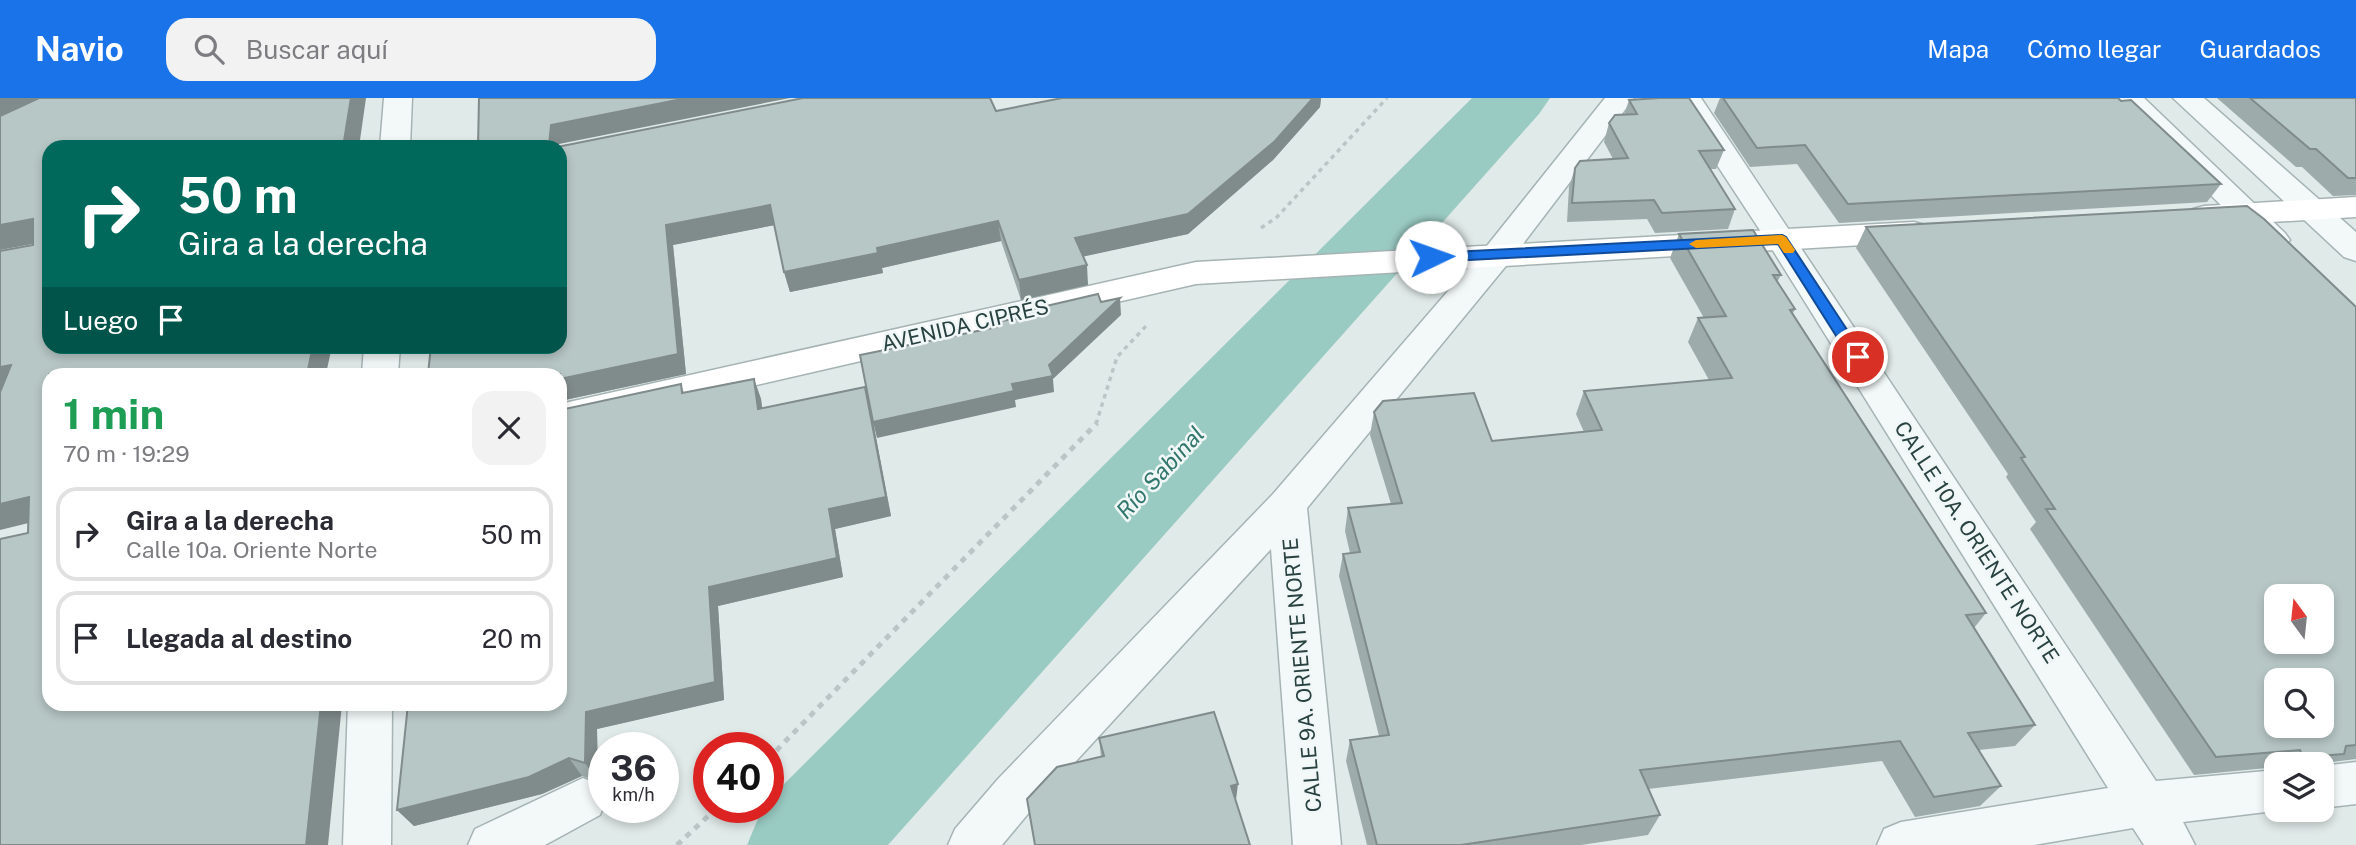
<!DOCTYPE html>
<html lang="es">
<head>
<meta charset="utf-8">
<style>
	:root { --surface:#fff; --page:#f2f2f3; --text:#2b2b33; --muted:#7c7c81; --line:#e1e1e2; --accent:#1a73e8 }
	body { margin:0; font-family:"Public Sans",sans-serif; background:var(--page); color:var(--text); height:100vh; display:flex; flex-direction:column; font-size:26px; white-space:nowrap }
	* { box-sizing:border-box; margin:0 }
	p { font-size:23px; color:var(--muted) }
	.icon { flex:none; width:38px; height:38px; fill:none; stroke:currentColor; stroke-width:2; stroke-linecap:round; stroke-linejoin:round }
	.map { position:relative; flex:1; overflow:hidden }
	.panel { position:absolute; left:42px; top:270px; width:525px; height:343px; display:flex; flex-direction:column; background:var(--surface); border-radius:21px; box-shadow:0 4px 10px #0003 }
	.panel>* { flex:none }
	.hud { position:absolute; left:42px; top:42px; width:525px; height:214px; border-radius:21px; box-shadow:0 4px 10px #0003; background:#00695c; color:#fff; overflow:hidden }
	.needle { width:46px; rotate:345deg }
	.tools { position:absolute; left:2264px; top:486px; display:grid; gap:14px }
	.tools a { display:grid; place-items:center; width:70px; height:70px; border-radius:14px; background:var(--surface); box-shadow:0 4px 10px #0003; font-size:35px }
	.speed { position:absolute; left:588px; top:634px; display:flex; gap:14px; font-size:35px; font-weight:700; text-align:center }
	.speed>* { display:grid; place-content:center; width:91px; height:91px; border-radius:50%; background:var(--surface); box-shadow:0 4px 10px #0003; line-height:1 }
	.speed small { font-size:18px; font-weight:400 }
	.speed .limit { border:10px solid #d22; background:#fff; color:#111 }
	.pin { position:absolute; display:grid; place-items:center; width:60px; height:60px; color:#fff; margin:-30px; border:4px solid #fff; border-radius:50%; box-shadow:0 2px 7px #0007 }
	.me { position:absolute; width:77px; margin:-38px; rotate:87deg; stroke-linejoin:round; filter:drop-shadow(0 0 5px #0008) }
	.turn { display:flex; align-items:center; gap:24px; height:147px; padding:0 21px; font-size:32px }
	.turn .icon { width:91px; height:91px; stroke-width:2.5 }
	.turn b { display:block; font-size:49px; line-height:60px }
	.then { display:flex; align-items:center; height:66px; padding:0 21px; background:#0003; gap:14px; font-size:26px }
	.round { display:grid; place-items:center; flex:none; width:74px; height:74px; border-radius:21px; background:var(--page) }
	.head { display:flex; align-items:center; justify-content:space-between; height:119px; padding:0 21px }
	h1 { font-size:42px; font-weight:700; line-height:52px; color:#1e9e55 }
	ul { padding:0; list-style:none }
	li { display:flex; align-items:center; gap:21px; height:94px; margin:0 14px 10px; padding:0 7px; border:4px solid var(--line); border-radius:21px }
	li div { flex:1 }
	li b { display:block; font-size:26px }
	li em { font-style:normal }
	header { display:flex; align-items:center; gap:42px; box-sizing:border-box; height:98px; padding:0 35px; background:var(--accent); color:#fff }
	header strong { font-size:33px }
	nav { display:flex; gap:38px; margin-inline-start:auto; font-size:24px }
	.search { width:490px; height:63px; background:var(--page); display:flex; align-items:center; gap:18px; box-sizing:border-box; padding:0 24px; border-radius:21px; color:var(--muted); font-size:26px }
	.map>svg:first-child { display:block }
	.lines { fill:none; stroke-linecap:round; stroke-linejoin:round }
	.river { fill:#9acbc3; fill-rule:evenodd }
	.street-casing { stroke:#a5b4b3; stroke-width:3 }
	.secondary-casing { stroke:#a5b4b3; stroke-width:3 }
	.path-far1 { stroke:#bac5c5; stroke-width:3.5; stroke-dasharray:4.5 4.5; stroke-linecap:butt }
	.path { stroke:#bac5c5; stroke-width:5; stroke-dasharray:6 6; stroke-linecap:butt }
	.street { fill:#f3f8f8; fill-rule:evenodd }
	.secondary { fill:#fff; fill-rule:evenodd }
	.wall { fill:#9dabaa }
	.shaded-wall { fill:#808b8b }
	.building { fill:#b7c7c6; stroke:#808b8b; stroke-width:2; fill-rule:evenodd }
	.route { fill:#1a73e8; stroke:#114b97; stroke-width:2 }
	.slow { fill:#f59e0b }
	.labels { text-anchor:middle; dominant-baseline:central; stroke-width:5; stroke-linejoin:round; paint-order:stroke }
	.street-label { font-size:21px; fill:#284241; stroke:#f0f7f6 }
	.water-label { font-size:23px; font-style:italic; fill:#31776e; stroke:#f0f7f6 }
</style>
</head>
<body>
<header>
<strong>Navio</strong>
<div class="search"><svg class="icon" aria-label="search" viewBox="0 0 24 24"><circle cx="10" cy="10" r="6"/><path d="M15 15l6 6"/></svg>Buscar aquí</div>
<nav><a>Mapa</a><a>Cómo llegar</a><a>Guardados</a></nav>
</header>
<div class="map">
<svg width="2356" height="747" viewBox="0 0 2356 747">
	<rect width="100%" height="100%" fill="#e0eae9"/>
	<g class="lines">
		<path class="river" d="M 1472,0 L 1550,0 L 1539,16 L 888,747 L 747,747 L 763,709 L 768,709 L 768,702 Z"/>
		<defs>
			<path id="street" d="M 384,0 L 412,0 L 410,49 L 380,49 Z
				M 1605,0 L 1634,0 L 1510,163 L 1307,410 L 1341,747 L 1293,747 L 1271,451 L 1032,711 L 1002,747 L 948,747 L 955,731 L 998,681 L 1273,396 L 1486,149 Z
				M 1673,0 L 1701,0 L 2156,683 L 2277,672 L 2277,712 L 2283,712 L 2183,724 L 2195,747 L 2144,747 L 2133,730 L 2034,747 L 1877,747 L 1884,731 L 1901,724 L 2108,690 L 1767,143 Z
				M 2113,0 L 2144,0 L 2285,135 L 2290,142 L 2285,149 L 2274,152 L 2263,149 Z
				M 2173,0 L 2204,0 L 2356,134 L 2356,163 L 2344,159 Z
				M 364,248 L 400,248 L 398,276 L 362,276 Z
				M 348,606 L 392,606 L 391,747 L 343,747 Z
				M 2356,664 L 2356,706 L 2322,710 L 2322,668 Z
				M 583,680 L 600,687 C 605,698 605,706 600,717 L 545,747 L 468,747 L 475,731 Z"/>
			<path id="secondary" d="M 2356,99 L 2356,119 L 2204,128 L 2193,125 L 2188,118 L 2193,111 L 2204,108 Z
				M 1914,124 L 1925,127 L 1930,134 L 1925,141 L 1914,144 L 1196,186 L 560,332 L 560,306 L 1196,164 Z"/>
		</defs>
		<use href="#street" class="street-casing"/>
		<use href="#secondary" class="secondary-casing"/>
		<path class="path-far1" d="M 1261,130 L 1277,119 L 1387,0
			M 1096,326 L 1117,259 L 1146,228"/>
		<path class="path" d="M 768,661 L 1097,325
			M 677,747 L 718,709"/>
		<use href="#street" class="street"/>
		<use href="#secondary" class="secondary"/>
	</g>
	<path class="wall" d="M 1062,0 L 1321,0 L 1320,9 L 1273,62 L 1188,136 L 1083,158 L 1088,187 L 1021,202 L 1001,143 L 882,170 L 883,175 L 790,194 L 784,174 L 774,127 L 673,147 L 686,276 L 560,303 L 560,248 L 478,49 L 559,46 L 559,49 L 996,13 Z
		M 1720,0 L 2118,0 L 2221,86 L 2207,104 L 1839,125 L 1797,66 L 1750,69 L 1714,15 Z
		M 2217,0 L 2356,0 L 2356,97 L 2333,98 L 2302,69 L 2296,69 Z
		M 1629,2 L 1724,52 L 1716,71 L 1710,71 L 1735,111 L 1728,131 L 1655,135 L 1647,121 L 1567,124 L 1569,89 L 1575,70 L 1613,61 L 1604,44 L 1609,25 L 1624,17 Z
		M 1866,129 L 2356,209 L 2356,661 L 2332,664 L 2322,671 L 2322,667 L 2277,667 L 2277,669 L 2194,677 L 2030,431 L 2036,424 L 2006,379 L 2008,376 L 1856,150 Z
		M 1679,136 L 1781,177 L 1777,184 L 1795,211 L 1793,215 L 1986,515 L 1974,530 L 2035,627 L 2015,648 L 1979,652 L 2001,688 L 1980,708 L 1915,719 L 1882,663 L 1648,691 L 1660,717 L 1648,737 L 1581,747 L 1367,747 L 1346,663 L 1350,642 L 1379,638 L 1339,478 L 1343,456 L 1350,455 L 1345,433 L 1348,410 L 1391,406 L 1370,337 L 1374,314 L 1492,343 L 1584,334 L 1576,316 L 1584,293 L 1709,282 L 1688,244 L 1698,220 L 1704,220 L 1670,160 Z
		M 754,281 L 761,301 L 762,310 L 865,289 L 870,308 L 891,418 L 835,431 L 843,479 L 718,508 L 724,602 L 597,631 L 598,683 L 582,678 L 542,696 L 414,728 L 397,712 L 681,286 L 684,295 Z
		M 1099,640 L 1236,703 L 1101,659 Z"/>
	<path class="shaded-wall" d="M 0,0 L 65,0 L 0,23 Z
		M 351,0 L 366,0 L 359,49 L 343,49 Z
		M 687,0 L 790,0 L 559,46 L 559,49 L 550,49 L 549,47 L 551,27 Z
		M 1313,0 L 1321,0 L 1320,9 L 1273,62 L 1188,136 L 1077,160 L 1075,140 Z
		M 770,107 L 775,127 L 673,147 L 686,276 L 560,303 L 560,281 L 666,127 Z
		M 33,121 L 49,143 L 0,152 L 0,127 Z
		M 998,123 L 1001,143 L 882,170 L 883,175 L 790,194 L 784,174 L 877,150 Z
		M 1087,167 L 1088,187 L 1021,202 L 1019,182 Z
		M 1120,200 L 1121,217 L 1053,281 L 1054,294 L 1015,302 L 1016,309 L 877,340 L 873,324 L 1012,286 L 1049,267 Z
		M 313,248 L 332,248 L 326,276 L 307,276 Z
		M 11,267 L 0,294 L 0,269 Z
		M 754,281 L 761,301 L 765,331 L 758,311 Z
		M 865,289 L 870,308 L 891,418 L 835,431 L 843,479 L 718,508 L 724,602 L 597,631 L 598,683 L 585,665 L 586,614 L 709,489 L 829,411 Z
		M 29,399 L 49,420 L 0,432 L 0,406 Z
		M 321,606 L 342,606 L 328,747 L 306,747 Z
		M 569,660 L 582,678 L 542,696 L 414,728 L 397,712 Z
		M 1238,686 L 1236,702 L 1231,688 Z"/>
	<path class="building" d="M 39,0 L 351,0 L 343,49 L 49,49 L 49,248 L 313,248 L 307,276 L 49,276 L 49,606 L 321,606 L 306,747 L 0,747 L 0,441 L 28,435 L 29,399 L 0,406 L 0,294 L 11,267 L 0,269 L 0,153 L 33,147 L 33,121 L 0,127 L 0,18 Z
		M 479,0 L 687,0 L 551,27 L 549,47 L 551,49 L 478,49 Z
		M 803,0 L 990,0 L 996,13 L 1062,0 L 1313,0 L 1275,43 L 1188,116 L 1075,140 L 1087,167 L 1019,182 L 998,123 L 877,150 L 878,155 L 784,174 L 770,107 L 666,127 L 678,256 L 560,281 L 560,276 L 428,276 L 431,248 L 560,248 L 560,49 L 557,49 Z
		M 1659,0 L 1689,0 L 1724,52 L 1699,53 L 1735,111 L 1662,115 L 1654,102 L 1572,105 L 1575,70 L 1580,63 L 1628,60 L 1609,25 L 1615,17 L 1637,16 L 1629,2 Z
		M 1723,0 L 2118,0 L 2121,3 L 2131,2 L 2221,86 L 1848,106 L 1805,47 L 1757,50 Z
		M 2250,0 L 2356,0 L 2356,80 L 2348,80 L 2316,51 L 2310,51 Z
		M 2247,108 L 2264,121 L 2356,209 L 2356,647 L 2346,648 L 2344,656 L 2303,659 L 2300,652 L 2216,659 L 2046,411 L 2055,411 L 2021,360 L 2025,359 L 1866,129 ZM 2277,499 L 2322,499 L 2322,544 L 2277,544 ZM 2277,583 L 2322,583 L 2322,628 L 2277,628 Z
		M 1753,132 L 1781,177 L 1773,177 L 1795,211 L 1790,212 L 1986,515 L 1966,517 L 2035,627 L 1968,635 L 2001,688 L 1934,699 L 1900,643 L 1640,672 L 1660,717 L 1461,747 L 1377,747 L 1350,642 L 1389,637 L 1343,456 L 1360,454 L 1348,410 L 1402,405 L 1374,314 L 1383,303 L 1474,295 L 1492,343 L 1602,332 L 1584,293 L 1732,280 L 1698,220 L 1726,218 L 1679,136 Z
		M 1098,196 L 1101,204 L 1120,200 L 1049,267 L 1053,278 L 1012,286 L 1014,293 L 873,324 L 860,257 L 997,229 L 995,224 L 1031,218 L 1029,212 Z
		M 754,281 L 758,311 L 865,289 L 886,399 L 829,411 L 837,460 L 709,489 L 715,584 L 586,614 L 585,665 L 569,660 L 529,679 L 397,712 L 408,606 L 560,606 L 560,312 L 681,286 L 682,295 Z
		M 1214,614 L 1238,686 L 1231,688 L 1250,747 L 1035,747 L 1027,701 L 1057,669 L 1104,658 L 1099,640 Z"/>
	<path class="route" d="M 1782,137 L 1786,139 L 1863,256 L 1865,259 L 1863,263 L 1852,263 L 1778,146 L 1431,164 L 1424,159 L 1431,155 Z"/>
	<path class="slow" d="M 1782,137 L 1786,139 L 1795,152 L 1793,155 L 1784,155 L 1778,146 L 1696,150 L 1689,146 L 1696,142 Z"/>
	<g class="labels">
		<g class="street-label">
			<text transform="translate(965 227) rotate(-13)">AVENIDA CIPRÉS</text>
			<text transform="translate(1977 444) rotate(57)">CALLE 10A. ORIENTE NORTE</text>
			<text transform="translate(1302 577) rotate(-95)">CALLE 9A. ORIENTE NORTE</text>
		</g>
		<g class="water-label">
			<text transform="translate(1160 374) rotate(-47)">Río Sabinal</text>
		</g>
	</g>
</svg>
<div class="tools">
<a><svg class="needle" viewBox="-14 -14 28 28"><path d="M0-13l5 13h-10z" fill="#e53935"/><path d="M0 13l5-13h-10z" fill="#7c7c81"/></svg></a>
<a><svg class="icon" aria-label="search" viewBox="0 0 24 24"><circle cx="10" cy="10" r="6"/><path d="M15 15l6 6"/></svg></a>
<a><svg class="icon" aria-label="layers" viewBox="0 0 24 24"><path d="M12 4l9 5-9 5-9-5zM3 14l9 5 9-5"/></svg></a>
</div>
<div class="speed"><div>36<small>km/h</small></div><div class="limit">40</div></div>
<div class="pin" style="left:1858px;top:259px;background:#d93025"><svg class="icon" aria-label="arrive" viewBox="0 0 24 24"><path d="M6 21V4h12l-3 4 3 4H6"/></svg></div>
<svg class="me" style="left:1431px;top:159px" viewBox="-20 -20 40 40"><circle r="19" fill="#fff"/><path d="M0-13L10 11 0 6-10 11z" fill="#1a73e8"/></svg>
<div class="hud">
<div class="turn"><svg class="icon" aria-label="right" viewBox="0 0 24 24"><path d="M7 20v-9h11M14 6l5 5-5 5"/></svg><div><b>50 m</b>Gira a la derecha</div></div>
<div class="then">Luego<svg class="icon" aria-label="arrive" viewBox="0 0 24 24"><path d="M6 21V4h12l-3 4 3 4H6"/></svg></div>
</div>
<section class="panel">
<div class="head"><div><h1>1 min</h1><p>70 m · 19:29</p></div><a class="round"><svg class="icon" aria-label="close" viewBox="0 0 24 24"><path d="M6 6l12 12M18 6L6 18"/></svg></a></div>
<ul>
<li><svg class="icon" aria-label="right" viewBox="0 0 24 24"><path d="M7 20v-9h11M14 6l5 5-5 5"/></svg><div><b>Gira a la derecha</b><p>Calle 10a. Oriente Norte</p></div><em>50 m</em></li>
<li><svg class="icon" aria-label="arrive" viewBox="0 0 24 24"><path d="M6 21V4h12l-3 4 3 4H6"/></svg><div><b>Llegada al destino</b></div><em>20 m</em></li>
</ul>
</section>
</div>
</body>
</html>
